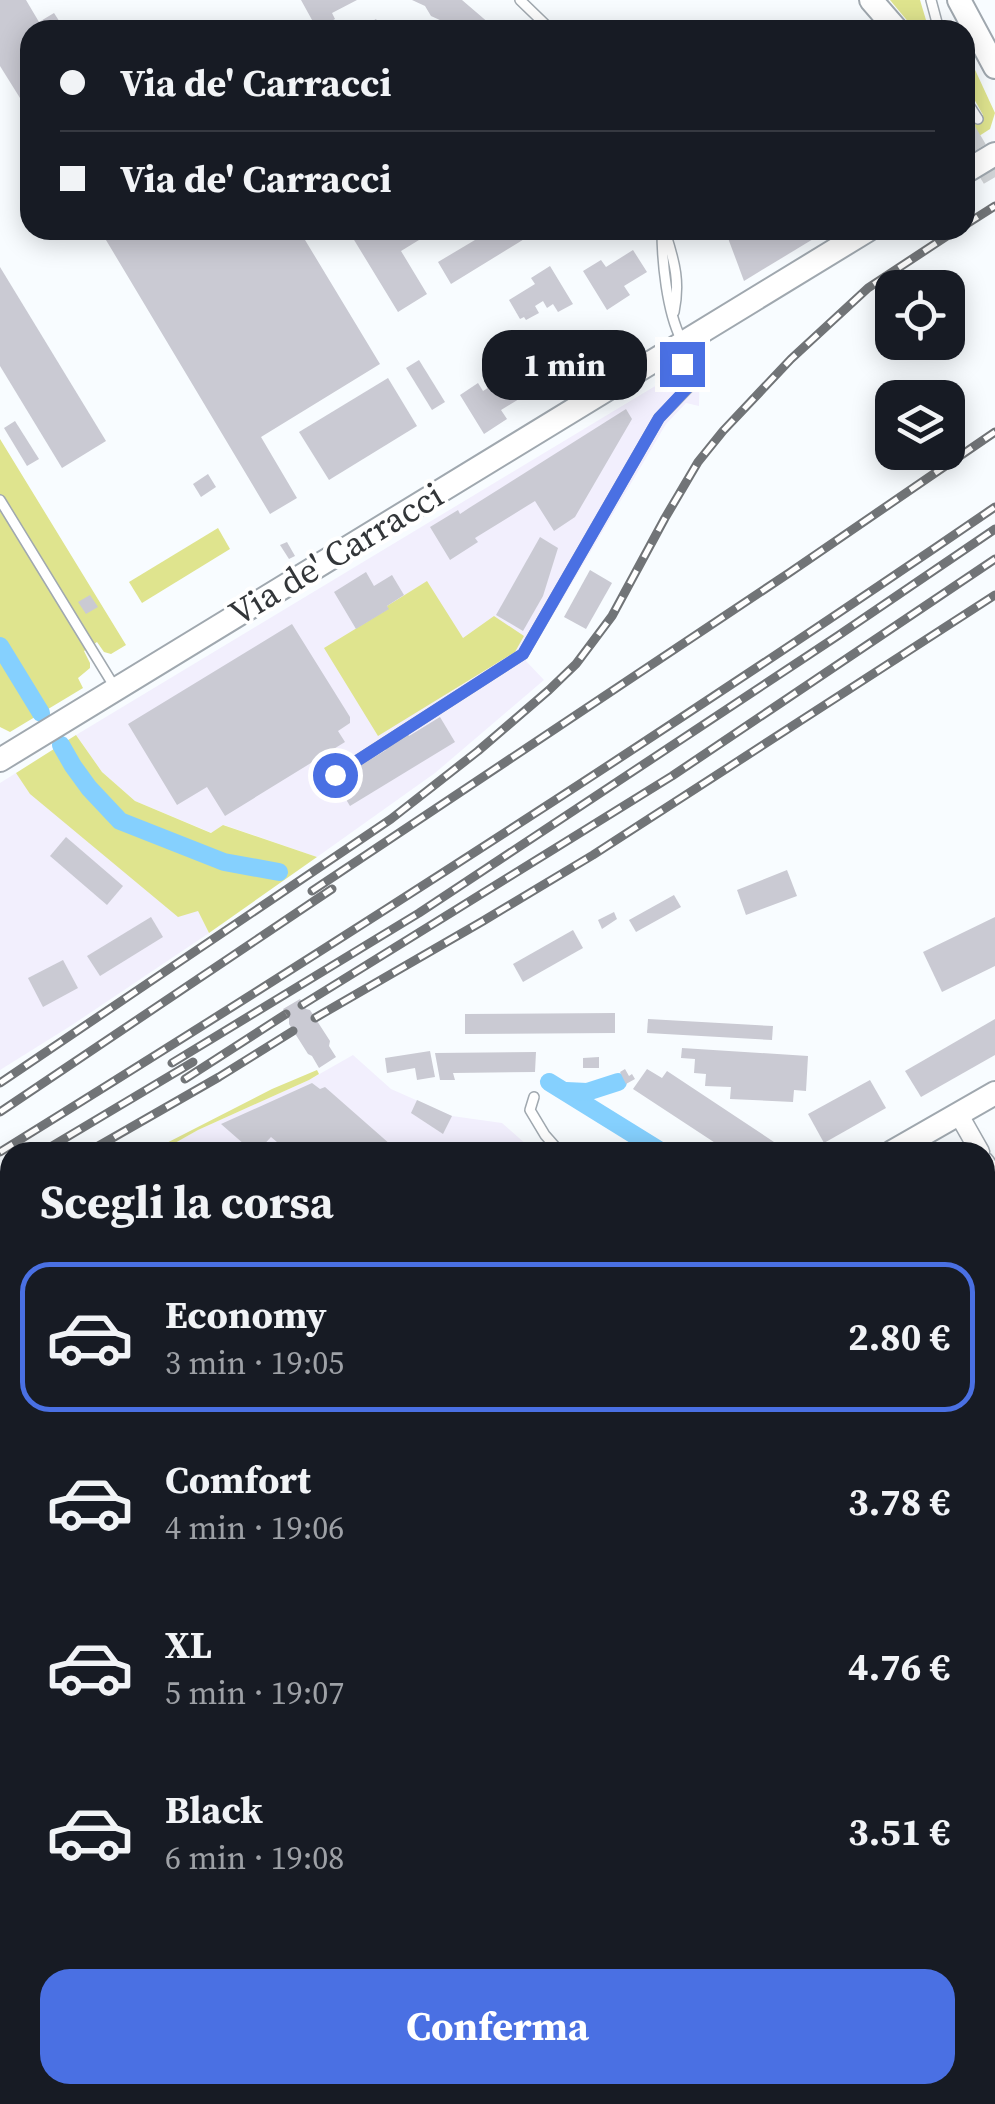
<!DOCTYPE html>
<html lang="it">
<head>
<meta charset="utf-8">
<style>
  body { margin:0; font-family:"Source Serif 4",serif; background:#242831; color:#f1f3f6; height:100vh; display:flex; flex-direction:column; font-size:38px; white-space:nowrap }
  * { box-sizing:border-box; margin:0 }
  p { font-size:32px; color:#9ea1a6 }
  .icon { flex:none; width:55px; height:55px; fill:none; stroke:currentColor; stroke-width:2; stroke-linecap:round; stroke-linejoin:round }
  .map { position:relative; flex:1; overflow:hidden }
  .sheet { position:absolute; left:0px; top:1142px; width:995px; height:962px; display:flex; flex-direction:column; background:#171b24; border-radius:30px 30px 0 0; box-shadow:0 5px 25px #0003 }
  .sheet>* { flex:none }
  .top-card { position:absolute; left:20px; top:20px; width:955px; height:220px; border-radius:30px; box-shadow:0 5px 25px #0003; display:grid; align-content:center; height:220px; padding:0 40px; background:#171b24 }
  .fabs { position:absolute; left:875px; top:270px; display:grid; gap:20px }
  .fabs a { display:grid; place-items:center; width:90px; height:90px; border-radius:20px; background:#171b24; box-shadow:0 5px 25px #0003; font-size:50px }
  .end { position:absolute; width:45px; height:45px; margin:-22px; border:12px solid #4a70e3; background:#fff; box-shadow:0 0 0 5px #fff }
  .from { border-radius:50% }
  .bubble { position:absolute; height:70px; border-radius:30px; background:#171b24; box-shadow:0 5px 25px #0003; font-size:32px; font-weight:700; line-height:70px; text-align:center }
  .top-card b { display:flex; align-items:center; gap:35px; height:95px; font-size:38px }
  .top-card b+b { border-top:2px solid #363941 }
  .top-card i { width:25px; height:25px; background:#f1f3f6 }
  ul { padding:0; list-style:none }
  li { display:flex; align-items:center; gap:30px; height:150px; margin:0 20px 15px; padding:0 20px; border:5px solid transparent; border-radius:30px }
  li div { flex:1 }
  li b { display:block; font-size:38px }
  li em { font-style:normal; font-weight:700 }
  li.on { border-color:#4a70e3 }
  li>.icon { width:90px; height:90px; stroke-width:1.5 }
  h2 { padding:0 40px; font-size:45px; line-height:120px }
  .cta { display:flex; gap:20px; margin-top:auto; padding:20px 40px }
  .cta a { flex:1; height:115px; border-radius:30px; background:#4a70e3; color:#fff; font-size:40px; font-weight:700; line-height:115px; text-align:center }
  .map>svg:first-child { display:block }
  .commercial { fill:#f2effd }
  .green { fill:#dfe48e }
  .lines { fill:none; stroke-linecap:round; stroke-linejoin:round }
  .canal { stroke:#85d0fe; stroke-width:18 }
  .building { fill:#cacad3 }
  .tertiary-tunnel { stroke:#d1d4d7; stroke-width:22; stroke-dasharray:22 11; stroke-linecap:butt }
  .service-casing { stroke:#a0a8af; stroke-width:12 }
  .minor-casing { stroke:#a0a8af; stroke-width:21 }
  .tertiary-casing { stroke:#a0a8af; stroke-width:26 }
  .primary-casing { stroke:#a0a8af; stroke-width:34 }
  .service { stroke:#fff; stroke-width:9 }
  .minor { stroke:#fff; stroke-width:18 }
  .tertiary { stroke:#fff; stroke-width:22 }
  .primary { stroke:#fff; stroke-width:30 }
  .rail-casing { stroke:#717477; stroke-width:9 }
  .rail { stroke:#fff; stroke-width:5; stroke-dasharray:15; stroke-linecap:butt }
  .route { stroke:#4a70e3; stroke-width:12 }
  .labels { text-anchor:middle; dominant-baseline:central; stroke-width:8; stroke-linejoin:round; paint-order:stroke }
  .street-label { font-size:35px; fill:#333639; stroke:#fff }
</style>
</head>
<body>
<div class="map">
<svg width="995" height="2104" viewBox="0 0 995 2104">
  <rect width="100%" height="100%" fill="#f8fcff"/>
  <g class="commercial">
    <path d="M700 359 699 406 686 403 666 424 526 661 544 680 435 773 317 857 224 825 212 833 135 801 102 772 76 735Z"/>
    <path d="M16 773 31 794 198 911 209 933 72 1025 0 1070V783Z"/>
    <path d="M353 1055 391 1089 452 1116 502 1123 535 1152H159L198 1130 309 1080Z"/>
  </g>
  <g class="green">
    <path d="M890 0H920L929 30H915Z"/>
    <path d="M965 48 995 113 990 129 965 145V126L983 115 965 83Z"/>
    <path d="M0 439 126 645 111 654 104 652 97 642 84 651 90 663V668L78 678 83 688 10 732 0 727Z"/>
    <path d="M218 528 230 549 142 603 129 582Z"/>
    <path d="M427 581 463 638 494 616 524 636 515 652 378 736 324 648 388 609 387 606Z"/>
    <path d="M76 735 102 772 135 801 211 833 223 825 317 857 209 933 198 911 178 917 30 794 16 773Z"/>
    <path d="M317 1070 319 1074 309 1080 198 1130 159 1152H149L272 1089Z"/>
    <path d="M0 1300 10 1304V1356L0 1341Z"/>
    <path d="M995 1854V1979L985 1961V1860Z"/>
    <path d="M46 2095H151L135 2104H51Z"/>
  </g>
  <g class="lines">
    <g class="canal">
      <path d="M0 646 41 713"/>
      <path d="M61 745 73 766 89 788 120 821 224 862 279 872"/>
      <path d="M549 1082 662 1152"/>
      <path d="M566 1091 587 1092 618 1082"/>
    </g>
  </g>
  <g class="building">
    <path d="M0 0H26L39 22 54 13 65 30H30V114L0 66Z"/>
    <path d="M301 0H357L332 13 335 19 317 29Z"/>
    <path d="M412 0H462L497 30H448L442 21 431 16 425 6Z"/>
    <path d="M376 19 383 30H358Z"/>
    <path d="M100 230H299L380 364 261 437 297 498 270 514Z"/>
    <path d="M348 230H413L419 240 401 251 427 294 398 312Z"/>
    <path d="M476 230H539L451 284 438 262 480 237Z"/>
    <path d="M725 230H828L744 281Z"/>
    <path d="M633 250 647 272 624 286 630 295 607 310 583 271 601 260 606 267Z"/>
    <path d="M550 266 573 304 558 312 553 304 547 308 543 301 535 306 539 313 526 320 524 317 520 319 509 300 535 284 531 278Z"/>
    <path d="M0 267 106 441 62 468 0 366Z"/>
    <path d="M577 332 591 354 568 368 574 378 551 392 527 353 545 342 550 349Z"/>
    <path d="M419 360 445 402 432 410 406 368Z"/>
    <path d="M510 374 524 396 501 410 507 419 484 434 460 395 478 383 483 391Z"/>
    <path d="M388 378 417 426 329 480 299 432Z"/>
    <path d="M626 409 632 419 575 517 554 531 535 501 475 538 478 542 450 560 430 527 458 510 460 514 469 508Z"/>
    <path d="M15 421 39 459 27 466 4 428Z"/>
    <path d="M208 474 216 487 201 497 193 484Z"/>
    <path d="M540 537 558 548 543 596 523 631 496 615Z"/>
    <path d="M287 542 295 556 289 559 280 545Z"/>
    <path d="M590 570 612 583 586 629 564 617Z"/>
    <path d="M366 572 374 586 392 575 404 595 387 606 389 609 356 629 334 592Z"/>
    <path d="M90 595 98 607 86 614 78 602Z"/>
    <path d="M292 624 350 717V723L338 731 345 742 225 816 207 787 177 805 128 724Z"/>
    <path d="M440 717 455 742 350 806 335 781 386 750 385 747 408 733 409 736Z"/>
    <path d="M66 837 123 886 107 905 50 856Z"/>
    <path d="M787 870 797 896 746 915 737 890Z"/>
    <path d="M674 895 681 907 636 932 629 920Z"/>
    <path d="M614 912 617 919 602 929 598 920Z"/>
    <path d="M151 917 163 937 100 976 87 956Z"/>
    <path d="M995 917V966L942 992 923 952Z"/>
    <path d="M573 930 583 948 523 982 513 964Z"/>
    <path d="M63 960 78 988 43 1007 28 978Z"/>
    <path d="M300 999 306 1009 310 1010 330 1041 329 1046 336 1057 319 1068 312 1056 308 1054 289 1024V1019L283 1009Z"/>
    <path d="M615 1013V1033L465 1034V1014Z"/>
    <path d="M648 1019 773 1026 772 1040 647 1033Z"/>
    <path d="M995 1019V1055L921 1097 905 1071Z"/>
    <path d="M682 1048 808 1056 806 1091 794 1090 793 1102 730 1099 731 1087 705 1086 706 1074 694 1073 695 1059 681 1058Z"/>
    <path d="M430 1051 435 1077 417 1080 415 1068 387 1073 385 1058Z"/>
    <path d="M536 1052 535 1072 453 1073 455 1080H440L435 1053Z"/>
    <path d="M599 1057V1068H583V1058Z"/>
    <path d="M625 1069 629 1076 632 1074 635 1079 626 1084 620 1072Z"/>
    <path d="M647 1069 662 1078 667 1071 777 1144 771 1152H729L633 1089Z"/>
    <path d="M870 1080 886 1108 824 1143 808 1114Z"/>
    <path d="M312 1083 320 1089 325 1087 399 1152H289L271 1137 257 1152H253L221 1124Z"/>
    <path d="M417 1100 452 1116 443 1134 411 1113Z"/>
    <path d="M591 1142 606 1152H584Z"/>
    <path d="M985 1213 995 1231V1255L986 1250 991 1242 985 1239Z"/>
    <path d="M995 1401V1418L985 1424V1407Z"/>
    <path d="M985 1526 995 1543V1573L985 1555Z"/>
    <path d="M985 1642 995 1646V1678L985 1673Z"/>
    <path d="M985 1735 995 1740 993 1753 985 1758Z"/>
    <path d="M995 1812V1839L985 1844V1817Z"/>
    <path d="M10 1855V1913L0 1919V1861Z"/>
    <path d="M15 2095H42L47 2104H0Z"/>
    <path d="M279 2095H283L300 2104H270Z"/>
    <path d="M334 2095H365L370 2104H319Z"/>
    <path d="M494 2095H542L526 2104H478Z"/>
    <path d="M602 2095H629L634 2104H608Z"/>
    <path d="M744 2095H861L866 2104H748Z"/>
    <path d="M932 2095H966L969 2104H937Z"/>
  </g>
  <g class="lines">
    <path class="tertiary-tunnel" d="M965 131 995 181"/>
    <defs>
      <g id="service">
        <path d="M520 0 551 30"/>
        <path d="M931 0 939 30"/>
        <path d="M965 99 978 119"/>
        <path d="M662 230C662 262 667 311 681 339"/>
        <path d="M666 235C675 263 680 283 674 312"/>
        <path d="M0 500 114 686"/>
        <path d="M335 775 523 654 659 418 689 387 688 376 672 349"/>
        <path d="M534 1097 530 1110 545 1135 560 1152"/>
        <path d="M0 1416 10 1422"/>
        <path d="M0 1658 10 1652"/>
        <path d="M0 1800 10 1794"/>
      </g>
      <g id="minor">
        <path d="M959 1115 980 1152"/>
        <path d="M985 1162 995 1179"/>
        <path d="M985 1448 995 1443"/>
        <path d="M644 2095 649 2104"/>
        <path d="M894 2095 899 2104"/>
      </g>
      <g id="tertiary">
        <path d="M871 0 897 30"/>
        <path d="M959 0 995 67"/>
        <path d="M965 172 995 154"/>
        <path d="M0 760 868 230"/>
        <path d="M892 1152 995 1093"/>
        <path d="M985 1788 995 1782"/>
        <path d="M387 2104 393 2095"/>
        <path d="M432 2104 442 2095"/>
      </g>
      <g id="primary">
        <path d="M0 1265 10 1270"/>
        <path d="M985 1708 995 1713"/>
      </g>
    </defs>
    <use href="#service" class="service-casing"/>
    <use href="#minor" class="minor-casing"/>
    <use href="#tertiary" class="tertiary-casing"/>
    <use href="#primary" class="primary-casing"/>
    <use href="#service" class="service"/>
    <use href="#minor" class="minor"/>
    <use href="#tertiary" class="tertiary"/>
    <use href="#primary" class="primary"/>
    <defs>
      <g id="rail">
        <path d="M965 225 995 206"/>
        <path d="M312 891 789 573 995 432"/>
        <path d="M302 1005 672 776 995 559"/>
        <path d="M315 1018 483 921 593 855 995 595"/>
        <path d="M172 1063 419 913 839 635 995 529"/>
        <path d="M185 1079 286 1014"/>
        <path d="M0 1083 391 819 478 751 549 690 576 664 612 616 665 518 698 462 723 431 791 359 868 288 956 230"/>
        <path d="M0 1112 332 889"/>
        <path d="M0 1152C336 944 669 730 995 507"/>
        <path d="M42 1152 193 1062"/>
        <path d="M88 1152 219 1077 293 1031"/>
        <path d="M0 1177 10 1171"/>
        <path d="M0 1206 10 1199"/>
      </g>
    </defs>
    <use href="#rail" class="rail-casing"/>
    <use href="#rail" class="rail"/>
  </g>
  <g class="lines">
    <path class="route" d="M335 775 523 654 659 418 689 386 688 376 682 364"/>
  </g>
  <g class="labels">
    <g class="street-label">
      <text transform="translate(336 554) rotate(-31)">Via de' Carracci</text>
    </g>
  </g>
</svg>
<div class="fabs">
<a><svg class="icon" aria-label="locate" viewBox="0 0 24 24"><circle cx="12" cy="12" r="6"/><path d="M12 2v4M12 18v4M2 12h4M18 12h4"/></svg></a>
<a><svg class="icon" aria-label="layers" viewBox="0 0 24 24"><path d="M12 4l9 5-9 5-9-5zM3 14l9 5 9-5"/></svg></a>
</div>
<i class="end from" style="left:335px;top:775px"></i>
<i class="end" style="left:682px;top:364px"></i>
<div class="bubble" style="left:482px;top:330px;width:165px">1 min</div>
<div class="top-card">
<b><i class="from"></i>Via de' Carracci</b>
<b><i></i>Via de' Carracci</b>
</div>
<section class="sheet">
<h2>Scegli la corsa</h2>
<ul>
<li class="on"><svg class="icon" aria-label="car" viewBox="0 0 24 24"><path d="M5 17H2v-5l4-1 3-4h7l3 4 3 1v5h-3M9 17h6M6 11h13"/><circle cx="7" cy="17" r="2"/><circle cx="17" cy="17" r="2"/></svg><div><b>Economy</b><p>3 min · 19:05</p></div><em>2.80 €</em></li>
<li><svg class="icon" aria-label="car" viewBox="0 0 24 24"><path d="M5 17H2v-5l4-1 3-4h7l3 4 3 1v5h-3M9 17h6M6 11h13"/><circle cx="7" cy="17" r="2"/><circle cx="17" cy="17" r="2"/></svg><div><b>Comfort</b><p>4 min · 19:06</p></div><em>3.78 €</em></li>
<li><svg class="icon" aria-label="car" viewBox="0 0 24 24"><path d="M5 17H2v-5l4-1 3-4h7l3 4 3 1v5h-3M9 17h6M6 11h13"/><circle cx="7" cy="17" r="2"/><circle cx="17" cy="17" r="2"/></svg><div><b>XL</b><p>5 min · 19:07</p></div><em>4.76 €</em></li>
<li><svg class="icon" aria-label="car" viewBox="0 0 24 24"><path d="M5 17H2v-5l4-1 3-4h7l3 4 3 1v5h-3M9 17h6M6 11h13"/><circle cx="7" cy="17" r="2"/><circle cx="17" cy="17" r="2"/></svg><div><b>Black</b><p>6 min · 19:08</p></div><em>3.51 €</em></li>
</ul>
<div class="cta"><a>Conferma</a></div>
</section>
</div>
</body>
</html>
